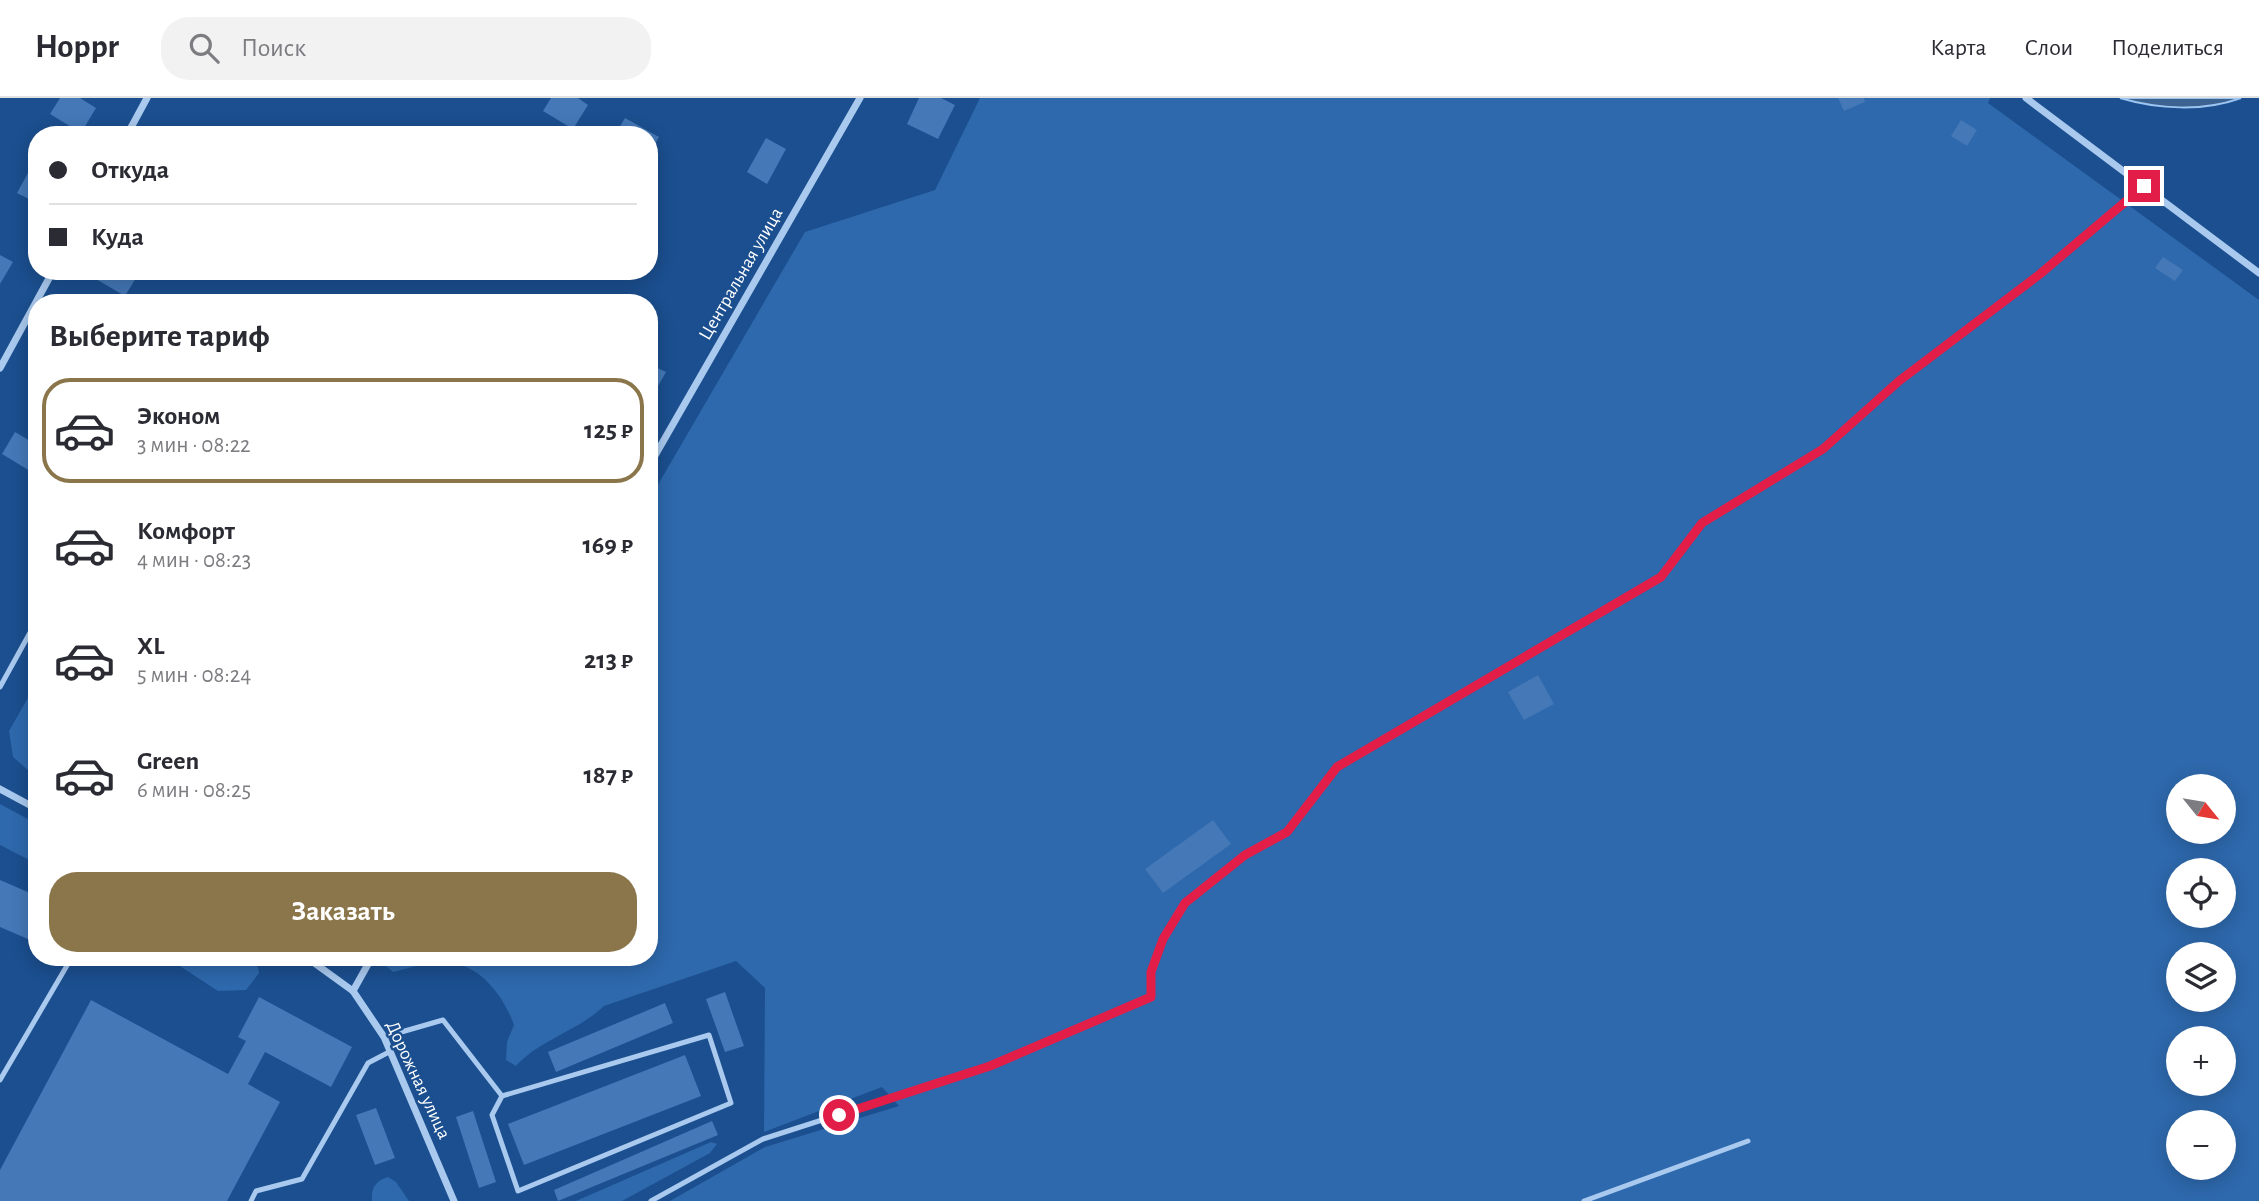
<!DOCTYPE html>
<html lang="ru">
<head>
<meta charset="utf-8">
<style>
  body { margin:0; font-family:"Alegreya Sans",sans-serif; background:#f2f2f3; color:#2b2b33; height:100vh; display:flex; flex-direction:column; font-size:26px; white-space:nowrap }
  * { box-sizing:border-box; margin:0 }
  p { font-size:23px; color:#7c7c81 }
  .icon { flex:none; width:38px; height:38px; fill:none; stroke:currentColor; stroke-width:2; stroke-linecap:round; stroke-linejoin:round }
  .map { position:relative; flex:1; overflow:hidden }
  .details { position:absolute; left:28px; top:196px; width:630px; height:672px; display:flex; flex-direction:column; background:#fff; border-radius:28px; box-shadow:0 4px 18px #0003 }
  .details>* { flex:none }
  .top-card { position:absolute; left:28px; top:28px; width:630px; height:154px; border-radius:28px; box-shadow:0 4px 18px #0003; display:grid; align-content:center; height:154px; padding:0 21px; background:#fff }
  .needle { width:46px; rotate:120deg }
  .controls { position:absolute; left:2166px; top:676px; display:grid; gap:14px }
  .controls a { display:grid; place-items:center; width:70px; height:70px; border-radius:50%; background:#fff; box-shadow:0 4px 18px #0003; font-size:35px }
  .end { position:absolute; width:32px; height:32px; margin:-16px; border:9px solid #e11d48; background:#fff; box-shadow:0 0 0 4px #fff }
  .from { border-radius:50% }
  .top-card b { display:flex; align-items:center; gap:24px; height:66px; font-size:26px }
  .top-card b+b { border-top:2px solid #e1e1e2 }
  .top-card i { width:18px; height:18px; background:#2b2b33 }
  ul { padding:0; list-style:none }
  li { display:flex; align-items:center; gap:21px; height:105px; margin:0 14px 10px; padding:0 7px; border:4px solid transparent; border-radius:28px }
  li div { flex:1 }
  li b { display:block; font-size:26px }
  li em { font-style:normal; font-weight:700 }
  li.current { border-color:#8a764a }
  li>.icon { width:63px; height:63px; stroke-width:1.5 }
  h2 { padding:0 21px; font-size:32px; line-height:84px }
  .primary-button { display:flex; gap:14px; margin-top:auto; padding:14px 21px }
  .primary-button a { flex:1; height:80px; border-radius:28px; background:#8a764a; color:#fff; font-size:28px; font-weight:700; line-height:80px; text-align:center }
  header { display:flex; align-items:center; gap:42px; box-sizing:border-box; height:98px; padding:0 35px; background:#fff; border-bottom:2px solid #e1e1e2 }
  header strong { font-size:33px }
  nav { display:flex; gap:38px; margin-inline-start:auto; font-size:24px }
  .search { width:490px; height:63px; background:#f2f2f3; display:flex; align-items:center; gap:18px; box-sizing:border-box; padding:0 24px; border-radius:28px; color:#7c7c81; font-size:26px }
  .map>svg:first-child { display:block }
  .green { fill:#2e69ad; fill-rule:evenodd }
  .water { fill:#3c6290; stroke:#9cc4f0; stroke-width:2 }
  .building { fill:#4478b7 }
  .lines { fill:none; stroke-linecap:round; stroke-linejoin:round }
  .service { stroke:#a9c9ee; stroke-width:5 }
  .minor { stroke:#a9c9ee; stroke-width:7 }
  .route { stroke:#e11d48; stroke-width:9 }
  .labels { text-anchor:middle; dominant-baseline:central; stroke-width:5; stroke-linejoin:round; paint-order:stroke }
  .street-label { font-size:19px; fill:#fff; stroke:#1b4f8f }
</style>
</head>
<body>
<header>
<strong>Hoppr</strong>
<div class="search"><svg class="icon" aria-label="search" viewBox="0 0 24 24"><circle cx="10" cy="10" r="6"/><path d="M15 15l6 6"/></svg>Поиск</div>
<nav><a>Карта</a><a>Слои</a><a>Поделиться</a></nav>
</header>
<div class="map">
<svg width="2259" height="1103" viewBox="0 0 2259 1103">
  <rect width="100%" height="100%" fill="#1b4f8f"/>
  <g class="green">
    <path d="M980 0H1990L1988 5 2259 202V1103H670L765 1049 899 1008 882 989 764 1034 765 890 736 863 604 908C578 933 539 942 516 968L506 962 507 944 514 927C504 899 481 867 448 864 431 862 410 870 393 874L379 862 381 859H649V402L805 134 935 92ZM2179 688H2224V733H2179ZM2179 772H2224V817H2179ZM2179 856H2224V901H2179ZM2179 940H2224V985H2179ZM2179 1024H2224V1069H2179Z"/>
    <path d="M37 584V680L13 659 9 633Z"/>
    <path d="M0 706 37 726V766L0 747Z"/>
    <path d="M166 859H256L259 875 246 892 218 893Z"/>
    <path d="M711 1044 717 1046 710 1055 622 1103H576Z"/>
    <path d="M388 1079 396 1084 409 1103H372C371 1090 375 1083 388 1079Z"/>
  </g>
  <path class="water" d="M2120 0H2241C2203 14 2157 11 2120 0Z"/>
  <g class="building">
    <path d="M60 0H80L96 10 81 35 50 16Z"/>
    <path d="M551 0H578L588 7 573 31 543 13Z"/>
    <path d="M919 0H941L955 7 938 41 907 26Z"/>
    <path d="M1838 0H1864L1865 4 1844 13Z"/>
    <path d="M625 20 659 39 649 57V37H615Z"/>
    <path d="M1961 22 1977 32 1967 48 1951 38Z"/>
    <path d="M766 40 786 51 767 86 747 74Z"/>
    <path d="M34 64 37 66V105L17 95Z"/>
    <path d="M0 157 13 164 0 186Z"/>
    <path d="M2163 159 2183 172 2175 183 2155 170Z"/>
    <path d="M91 173H136L139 175 125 198 89 177Z"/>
    <path d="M649 266 666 274 649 304Z"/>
    <path d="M15 334 37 347V361L30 373 2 356Z"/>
    <path d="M1538 577 1554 606 1524 622 1508 594Z"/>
    <path d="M1213 722 1231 746 1163 795 1145 771Z"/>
    <path d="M0 782 37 798V845L0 829Z"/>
    <path d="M725 894 744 948 725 954 706 901Z"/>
    <path d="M259 899 352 949 331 989 265 954 248 986 280 1004 227 1103H0V1072L91 902 228 976 246 943 238 939Z"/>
    <path d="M665 905 673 925 556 974 548 954Z"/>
    <path d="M685 957 701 998 524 1067 508 1026Z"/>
    <path d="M376 1010 395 1060 375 1067 356 1017Z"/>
    <path d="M473 1013 496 1084 479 1090 456 1019Z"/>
    <path d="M712 1023 718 1037 558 1103 554 1092Z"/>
  </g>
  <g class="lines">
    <g class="service">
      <path d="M0 589 32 531"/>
      <path d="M384 939 443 922 502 998 709 937 731 1005 518 1093 492 1017 502 998"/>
      <path d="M0 982 72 859"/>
      <path d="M251 1103 256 1093 302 1081 368 965 391 953"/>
      <path d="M651 1103 763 1041 990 968 1151 899V874L1163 841 1185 805 1245 757 1287 735 1337 669 1661 479 1702 425 1823 351 1899 283 2041 176 2144 88"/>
      <path d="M1584 1103 1748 1043"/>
    </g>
    <g class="minor">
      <path d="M2026 0 2259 175"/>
      <path d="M127 37 147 0"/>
      <path d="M0 270 53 173"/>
      <path d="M649 368 860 0"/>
      <path d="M0 691 37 711"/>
      <path d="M306 859 353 893 384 939 454 1103"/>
      <path d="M353 893 372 859"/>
    </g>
  </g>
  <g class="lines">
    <path class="route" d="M839 1017 990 968 1151 899V874L1163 841 1185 805 1245 757 1287 734 1337 669 1661 479 1702 425 1823 351 1899 283 2040 176 2144 88"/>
  </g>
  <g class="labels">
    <g class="street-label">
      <text transform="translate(741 176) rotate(-60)">Центральная улица</text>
      <text transform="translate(418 982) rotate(65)">Дорожная улица</text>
    </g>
  </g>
</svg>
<div class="controls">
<a><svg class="needle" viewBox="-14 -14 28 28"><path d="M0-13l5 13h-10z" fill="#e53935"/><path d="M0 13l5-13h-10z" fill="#7c7c81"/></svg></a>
<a><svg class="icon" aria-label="locate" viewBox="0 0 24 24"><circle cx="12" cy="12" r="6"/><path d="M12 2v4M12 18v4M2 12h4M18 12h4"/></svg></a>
<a><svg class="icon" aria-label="layers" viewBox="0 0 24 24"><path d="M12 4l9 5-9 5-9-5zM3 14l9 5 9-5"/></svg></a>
<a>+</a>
<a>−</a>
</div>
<i class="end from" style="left:839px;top:1017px"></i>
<i class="end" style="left:2144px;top:88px"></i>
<div class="top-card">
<b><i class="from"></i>Откуда</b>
<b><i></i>Куда</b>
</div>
<section class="details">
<h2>Выберите тариф</h2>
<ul>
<li class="current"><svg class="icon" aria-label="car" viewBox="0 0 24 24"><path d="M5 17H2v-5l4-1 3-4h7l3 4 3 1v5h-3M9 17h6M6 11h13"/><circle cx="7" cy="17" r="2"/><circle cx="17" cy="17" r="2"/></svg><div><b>Эконом</b><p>3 мин · 08:22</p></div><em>125 ₽</em></li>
<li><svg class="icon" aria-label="car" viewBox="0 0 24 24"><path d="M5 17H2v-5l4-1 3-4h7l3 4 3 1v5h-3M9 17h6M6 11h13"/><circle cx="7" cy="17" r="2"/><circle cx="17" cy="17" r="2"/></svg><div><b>Комфорт</b><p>4 мин · 08:23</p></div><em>169 ₽</em></li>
<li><svg class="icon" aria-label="car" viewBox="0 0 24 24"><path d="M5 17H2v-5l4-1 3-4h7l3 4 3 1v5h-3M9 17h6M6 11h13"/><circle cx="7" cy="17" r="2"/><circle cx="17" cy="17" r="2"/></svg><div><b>XL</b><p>5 мин · 08:24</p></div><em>213 ₽</em></li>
<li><svg class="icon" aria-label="car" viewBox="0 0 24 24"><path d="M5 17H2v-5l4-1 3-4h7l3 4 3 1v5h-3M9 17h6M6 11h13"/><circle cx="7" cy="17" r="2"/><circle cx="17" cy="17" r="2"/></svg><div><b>Green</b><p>6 мин · 08:25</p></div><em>187 ₽</em></li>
</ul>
<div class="primary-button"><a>Заказать</a></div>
</section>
</div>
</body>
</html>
